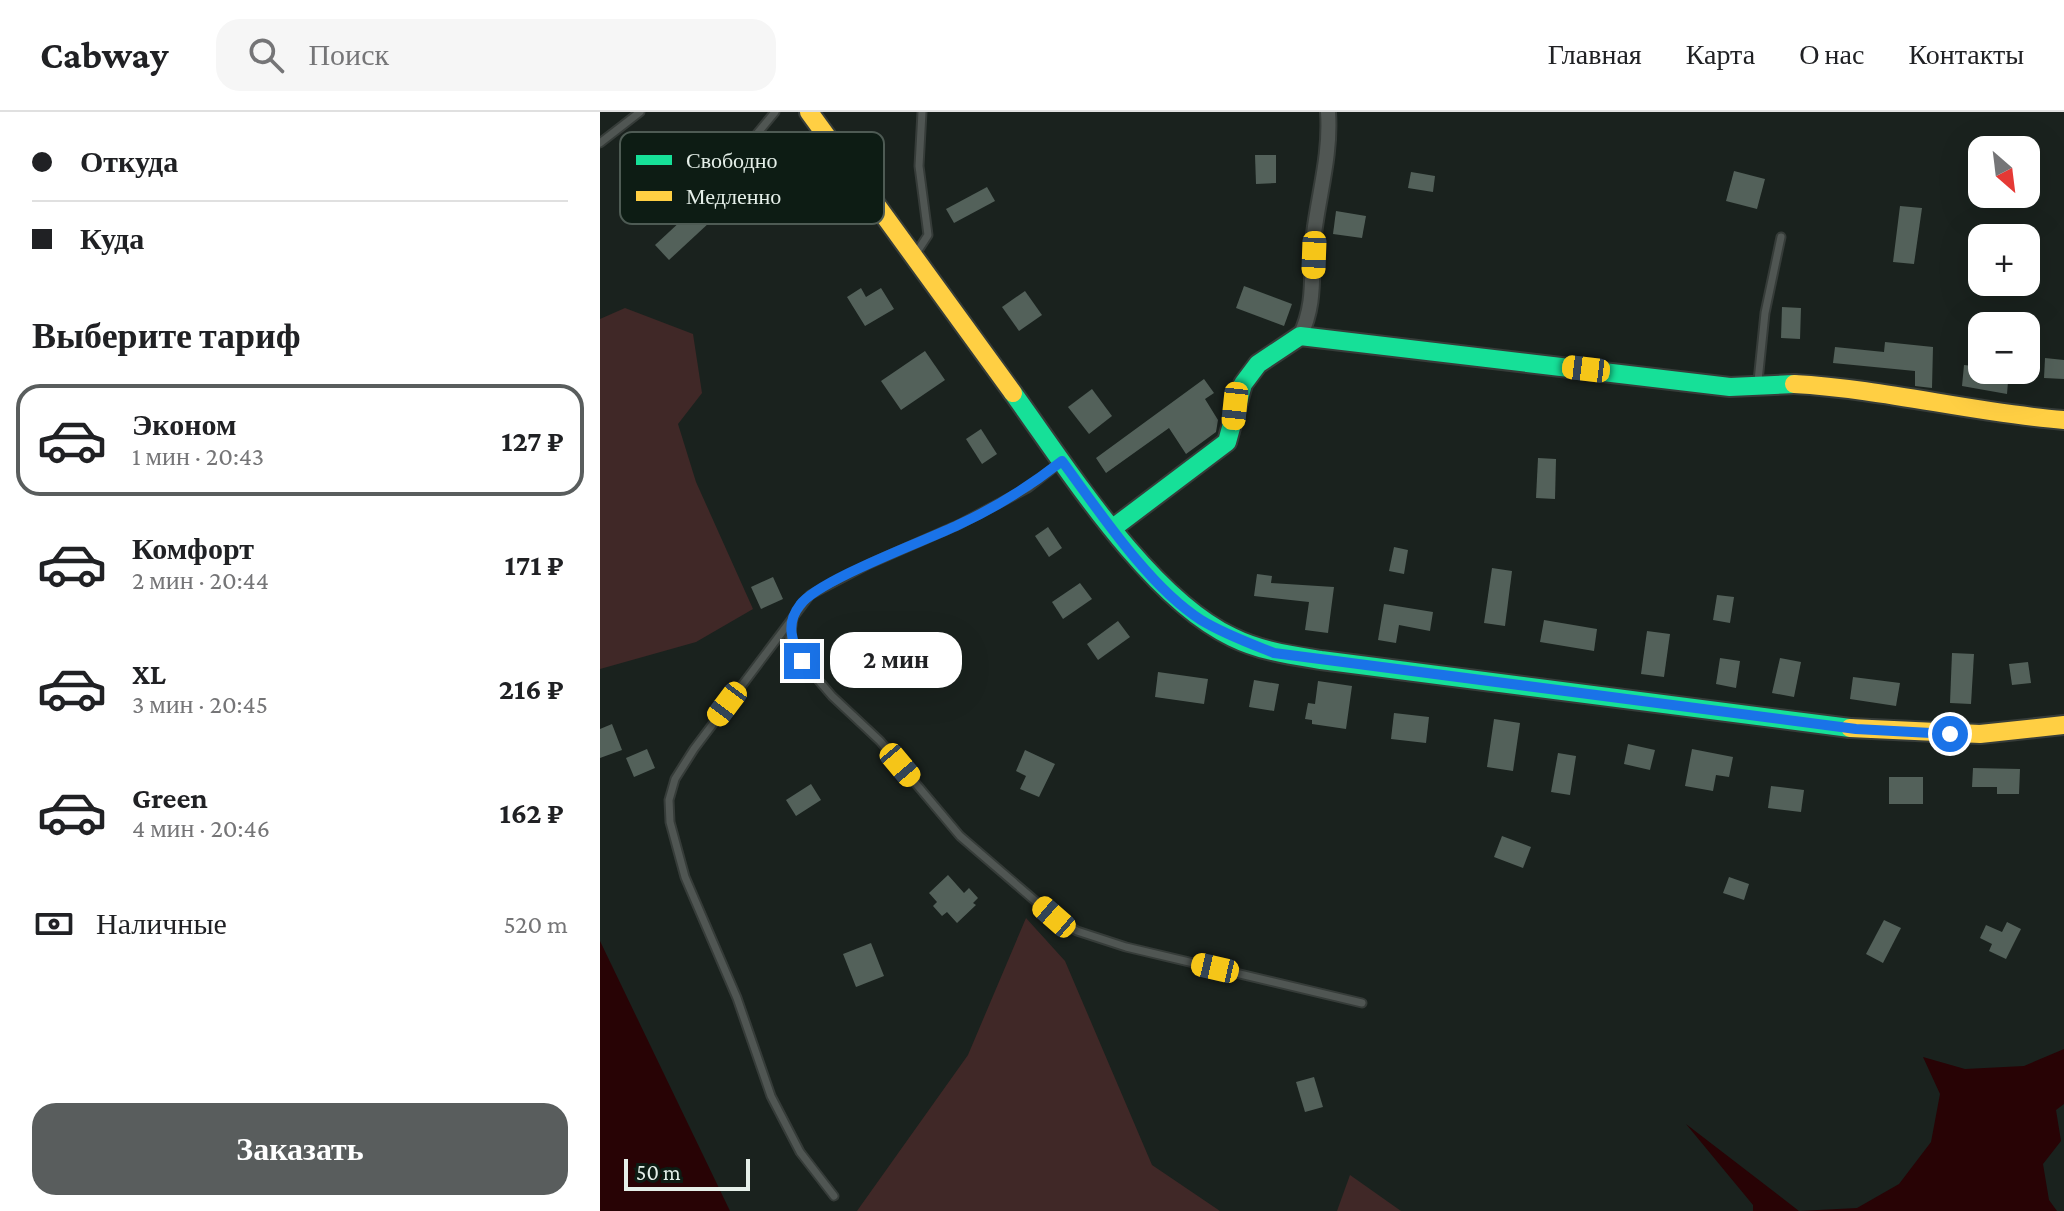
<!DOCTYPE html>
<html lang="ru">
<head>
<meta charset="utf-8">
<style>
  body { margin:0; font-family:"Crimson Pro",serif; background:#f6f6f6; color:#202124; height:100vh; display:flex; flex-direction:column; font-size:30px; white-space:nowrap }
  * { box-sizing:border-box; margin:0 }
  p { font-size:26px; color:#757577 }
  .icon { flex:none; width:44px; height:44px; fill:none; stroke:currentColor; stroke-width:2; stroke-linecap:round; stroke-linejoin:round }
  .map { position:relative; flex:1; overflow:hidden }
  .drawer { display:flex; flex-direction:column; background:#fff; width:600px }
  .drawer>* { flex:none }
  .guide { display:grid; align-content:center; height:176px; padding:0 32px; background:#fff }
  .needle { width:52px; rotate:152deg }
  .buttons { position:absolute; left:1368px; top:24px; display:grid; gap:16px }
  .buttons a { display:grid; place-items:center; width:72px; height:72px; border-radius:16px; background:#fff; box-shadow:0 8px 32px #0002; font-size:40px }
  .scale { position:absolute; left:24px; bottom:20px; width:126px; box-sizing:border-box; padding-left:8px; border:4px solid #e5efe9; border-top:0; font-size:22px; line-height:28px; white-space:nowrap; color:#e5efe9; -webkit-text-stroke:6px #0d1c14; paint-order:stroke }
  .end { position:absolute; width:36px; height:36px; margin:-18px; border:10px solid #1a73e8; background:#fff; box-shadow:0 0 0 4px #fff }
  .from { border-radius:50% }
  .bubble { position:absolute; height:56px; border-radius:24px; background:#fff; box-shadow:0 8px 32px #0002; font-size:26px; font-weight:700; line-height:56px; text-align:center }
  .car { position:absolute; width:24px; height:48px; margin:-24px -12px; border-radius:10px; box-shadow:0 0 6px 2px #0007; background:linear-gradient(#f5c518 24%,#345 0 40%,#f5c518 0 76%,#345 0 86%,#f5c518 0) }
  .guide b { display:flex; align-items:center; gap:28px; height:76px; font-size:30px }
  .guide b+b { border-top:2px solid #e0e0e0 }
  .guide i { width:20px; height:20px; background:#202124 }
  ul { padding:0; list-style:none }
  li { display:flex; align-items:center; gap:24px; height:112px; margin:0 16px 12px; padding:0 16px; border:4px solid transparent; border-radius:24px }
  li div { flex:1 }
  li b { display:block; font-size:30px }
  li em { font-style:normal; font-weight:700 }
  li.current { border-color:#595d5d }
  li>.icon { width:72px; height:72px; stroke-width:1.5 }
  h2 { padding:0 32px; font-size:36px; line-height:96px }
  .pay { display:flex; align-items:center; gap:20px; height:88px; padding:0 32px; font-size:30px }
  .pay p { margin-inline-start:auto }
  .action { display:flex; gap:16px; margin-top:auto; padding:16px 32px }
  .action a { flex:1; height:92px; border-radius:24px; background:#595d5d; color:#fff; font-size:32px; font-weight:700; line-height:92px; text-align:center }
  header { display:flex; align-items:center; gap:48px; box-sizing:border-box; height:112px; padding:0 40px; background:#fff; border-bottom:2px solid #e0e0e0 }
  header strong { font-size:38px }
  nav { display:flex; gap:44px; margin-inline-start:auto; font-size:28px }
  .search { width:560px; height:72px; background:#f6f6f6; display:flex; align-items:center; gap:20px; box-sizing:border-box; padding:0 28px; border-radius:24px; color:#757577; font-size:30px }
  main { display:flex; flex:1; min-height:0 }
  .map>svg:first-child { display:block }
  .green { fill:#402827 }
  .water { fill:#280305 }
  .building { fill:#53615a }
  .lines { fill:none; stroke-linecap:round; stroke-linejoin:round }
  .lane-casing { stroke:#363c39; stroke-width:11 }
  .street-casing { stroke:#363c39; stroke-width:18 }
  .fast-casing { stroke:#363c39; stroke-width:22 }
  .slow-casing { stroke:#363c39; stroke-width:22 }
  .lane { stroke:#505653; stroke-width:7 }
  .street { stroke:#505653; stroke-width:14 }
  .fast { stroke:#16e098; stroke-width:18 }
  .slow { stroke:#ffcf43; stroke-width:18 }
  .route { stroke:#1a73e8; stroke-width:10 }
  .key { fill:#0d1c14; stroke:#4e5b54; stroke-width:2 }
  .key-label { font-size:22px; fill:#e5efe9 }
</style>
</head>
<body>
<header>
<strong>Cabway</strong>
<div class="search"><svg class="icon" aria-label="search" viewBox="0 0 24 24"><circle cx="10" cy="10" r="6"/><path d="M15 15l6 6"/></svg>Поиск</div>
<nav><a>Главная</a><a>Карта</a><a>О нас</a><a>Контакты</a></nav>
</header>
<main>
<section class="drawer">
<div class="guide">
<b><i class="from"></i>Откуда</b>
<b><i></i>Куда</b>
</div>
<h2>Выберите тариф</h2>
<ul>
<li class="current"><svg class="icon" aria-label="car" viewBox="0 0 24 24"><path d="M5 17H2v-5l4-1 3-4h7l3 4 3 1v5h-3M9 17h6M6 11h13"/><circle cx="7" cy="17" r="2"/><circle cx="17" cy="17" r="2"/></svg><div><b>Эконом</b><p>1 мин · 20:43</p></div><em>127 ₽</em></li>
<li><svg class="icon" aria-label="car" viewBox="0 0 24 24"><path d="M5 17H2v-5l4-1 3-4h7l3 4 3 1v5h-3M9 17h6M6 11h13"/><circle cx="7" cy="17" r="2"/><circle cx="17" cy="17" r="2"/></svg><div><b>Комфорт</b><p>2 мин · 20:44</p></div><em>171 ₽</em></li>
<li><svg class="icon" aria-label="car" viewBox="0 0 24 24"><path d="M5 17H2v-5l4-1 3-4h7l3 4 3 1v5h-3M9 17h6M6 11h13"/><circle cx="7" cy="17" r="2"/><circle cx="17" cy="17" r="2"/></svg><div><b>XL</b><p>3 мин · 20:45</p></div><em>216 ₽</em></li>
<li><svg class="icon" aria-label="car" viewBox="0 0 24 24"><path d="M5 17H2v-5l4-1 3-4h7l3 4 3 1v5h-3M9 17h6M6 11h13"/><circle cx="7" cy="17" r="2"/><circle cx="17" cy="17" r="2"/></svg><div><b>Green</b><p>4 мин · 20:46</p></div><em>162 ₽</em></li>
</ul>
<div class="pay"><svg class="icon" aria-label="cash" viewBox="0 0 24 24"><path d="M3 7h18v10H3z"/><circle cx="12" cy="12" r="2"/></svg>Наличные<p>520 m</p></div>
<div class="action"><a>Заказать</a></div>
</section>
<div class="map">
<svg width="1464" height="1099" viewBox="0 0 1464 1099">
  <rect width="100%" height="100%" fill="#1a221e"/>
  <g class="green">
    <path d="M25 196 93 222 102 281 78 312 96 370 153 497 96 530 0 557V207Z"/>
    <path d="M426 806 465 849 552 1053 620 1099H257L368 943Z"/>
    <path d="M750 1063 801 1099H737Z"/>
  </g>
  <g class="water">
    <path d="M0 829 130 1099H0Z"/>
    <path d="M1464 937V992L1456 998 1461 1029 1443 1052 1449 1088 1457 1099H1153V1093L1086 1012 1199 1099 1257 1096 1299 1072 1331 1030 1340 982 1323 945 1365 957 1424 954Z"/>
  </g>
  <g class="building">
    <path d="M655 43H676V71L656 72Z"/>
    <path d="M1134 59 1165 67 1157 97 1126 89Z"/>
    <path d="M811 60 835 64 833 80 808 76Z"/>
    <path d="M387 75 395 89 354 111 346 97Z"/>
    <path d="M1300 94 1322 96 1314 152 1293 150Z"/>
    <path d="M96 95 110 110 69 148 55 133Z"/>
    <path d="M736 99 766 104 762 126 733 122Z"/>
    <path d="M644 174 692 192 684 214 636 196Z"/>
    <path d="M261 176 266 185 281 176 294 197 265 214 247 185Z"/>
    <path d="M425 179 442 203 419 219 402 195Z"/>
    <path d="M1182 195 1201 196 1200 227 1181 226Z"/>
    <path d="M1285 230 1333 235 1332 276 1315 274V259L1233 251 1235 235 1284 240Z"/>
    <path d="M325 239 345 268 301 298 281 269Z"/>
    <path d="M1445 246 1464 248V267L1444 266Z"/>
    <path d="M1364 253 1382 255V258H1409L1407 282 1362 274Z"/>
    <path d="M604 267 614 281 605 287 618 308 616 320 586 342 569 316 506 361 496 346Z"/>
    <path d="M492 277 512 304 489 322 468 295Z"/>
    <path d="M381 317 397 342 382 352 366 327Z"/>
    <path d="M938 346 956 347 955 387 936 386Z"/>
    <path d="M448 415 462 436 449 445 435 424Z"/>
    <path d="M794 435 808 438 804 462 789 459Z"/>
    <path d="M892 456 912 459 905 514 884 511Z"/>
    <path d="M657 462 672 464 671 471 734 475 728 521 705 518 709 490 654 484Z"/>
    <path d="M173 465 183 487 161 497 151 475Z"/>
    <path d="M480 471 492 487 463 507 452 490Z"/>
    <path d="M1117 483 1134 485 1130 511 1113 508Z"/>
    <path d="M784 492 833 500 830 519 799 513 796 531 778 528Z"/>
    <path d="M944 508 997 517 994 539 940 530Z"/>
    <path d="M518 509 530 525 498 548 487 532Z"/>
    <path d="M1047 519 1070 522 1064 565 1041 562Z"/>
    <path d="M1352 541 1374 542 1371 592 1350 591Z"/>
    <path d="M1120 546 1140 549 1136 576 1116 572Z"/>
    <path d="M1180 546 1201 550 1194 585 1172 581Z"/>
    <path d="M1428 550 1431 571 1412 573 1409 552Z"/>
    <path d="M558 560 608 567 604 592 555 585Z"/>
    <path d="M1253 565 1300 571 1296 594 1250 587Z"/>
    <path d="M654 568 679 572 674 599 649 595Z"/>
    <path d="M718 569 752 574 746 617 712 612V608L705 607 708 591 715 592Z"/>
    <path d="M794 601 829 605 826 631 791 627Z"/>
    <path d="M894 607 920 611 913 659 887 655Z"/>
    <path d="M12 612 22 638 0 646V617Z"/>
    <path d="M1028 632 1055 638 1050 658 1024 652Z"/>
    <path d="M47 637 55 656 34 665 26 646Z"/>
    <path d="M1092 637 1133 645 1129 665 1116 663 1113 679 1085 674Z"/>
    <path d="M425 638 455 652 439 685 420 677 426 664 416 659Z"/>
    <path d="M958 641 976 644 970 683 951 680Z"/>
    <path d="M1373 656 1420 657 1419 682H1397V675H1372Z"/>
    <rect x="1289" y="665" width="34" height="27"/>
    <path d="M211 672 221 688 196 704 186 688Z"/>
    <path d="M1171 674 1204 678 1201 700 1168 696Z"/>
    <path d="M902 724 931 735 923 756 894 745Z"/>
    <path d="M348 763 364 781 369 776 378 786 373 791 376 793 357 811 347 800 342 804 333 794 337 790 329 781Z"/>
    <path d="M1129 765 1149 772 1144 788 1123 781Z"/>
    <path d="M1284 808 1301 816 1283 851 1266 842Z"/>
    <path d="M1407 810 1421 817 1406 847 1389 839 1392 832 1380 826 1386 813 1402 820Z"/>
    <path d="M271 831 284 864 256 875 243 842Z"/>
    <path d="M714 965 723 995 705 1000 696 970Z"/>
  </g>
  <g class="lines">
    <defs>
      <g id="lane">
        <path d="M0 31 40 0"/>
        <path d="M125 97 137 46 175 0"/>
        <path d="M315 143 328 123 319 54 322 0"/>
        <path d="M1158 269 1165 201 1181 125"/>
        <path d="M193 507 190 526 202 549 232 584 280 629 360 724 454 805 477 819 526 835 762 891"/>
        <path d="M234 1084 200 1040 171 984 137 886 85 765 70 710 69 688 75 667 94 637 210 483 269 452 360 412 428 376 460 351"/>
      </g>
      <path id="street" d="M700 224C717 190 710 159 714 122 719 81 731 42 728 0"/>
      <g id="fast">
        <path d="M413 281C468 357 548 485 632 525 660 539 690 543 721 548L1250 616"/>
        <path d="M513 416 627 330 643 272 658 252 700 224 1130 275 1194 272"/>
      </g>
      <g id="slow">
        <path d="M209 0 413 281"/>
        <path d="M1194 272C1285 277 1373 301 1464 308"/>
        <path d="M1250 616 1380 622 1464 613"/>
      </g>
    </defs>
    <use href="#lane" class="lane-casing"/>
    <use href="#street" class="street-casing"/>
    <use href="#fast" class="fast-casing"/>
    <use href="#slow" class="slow-casing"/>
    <use href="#lane" class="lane"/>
    <use href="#street" class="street"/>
    <use href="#fast" class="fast"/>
    <use href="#slow" class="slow"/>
  </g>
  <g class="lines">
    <path class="route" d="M202 549C192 530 185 512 200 493 218 468 325 429 358 413 395 396 430 374 462 349 499 399 549 475 601 508 624 522 649 531 674 541L1256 617 1350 622"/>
  </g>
  <rect x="20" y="20" width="264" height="92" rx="12" class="key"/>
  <rect x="36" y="43" width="36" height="10" fill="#16e098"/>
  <rect x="36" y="79" width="36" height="10" fill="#ffcf43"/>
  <g class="key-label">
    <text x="86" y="56">Свободно</text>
    <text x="86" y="92">Медленно</text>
  </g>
</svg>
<div class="buttons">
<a><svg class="needle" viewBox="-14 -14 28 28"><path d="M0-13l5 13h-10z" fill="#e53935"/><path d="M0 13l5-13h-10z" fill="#757577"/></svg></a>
<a>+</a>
<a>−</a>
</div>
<div class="scale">50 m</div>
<i class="end from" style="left:1350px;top:622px"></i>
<i class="end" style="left:202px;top:549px"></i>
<div class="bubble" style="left:230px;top:520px;width:132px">2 мин</div>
<i class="car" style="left:714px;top:143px;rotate:182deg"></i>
<i class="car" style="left:986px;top:257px;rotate:277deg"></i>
<i class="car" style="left:635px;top:294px;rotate:186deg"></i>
<i class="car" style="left:127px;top:592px;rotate:217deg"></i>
<i class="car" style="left:300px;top:653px;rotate:140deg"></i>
<i class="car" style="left:454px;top:805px;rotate:311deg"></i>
<i class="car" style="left:615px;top:856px;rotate:283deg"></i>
</div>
</main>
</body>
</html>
